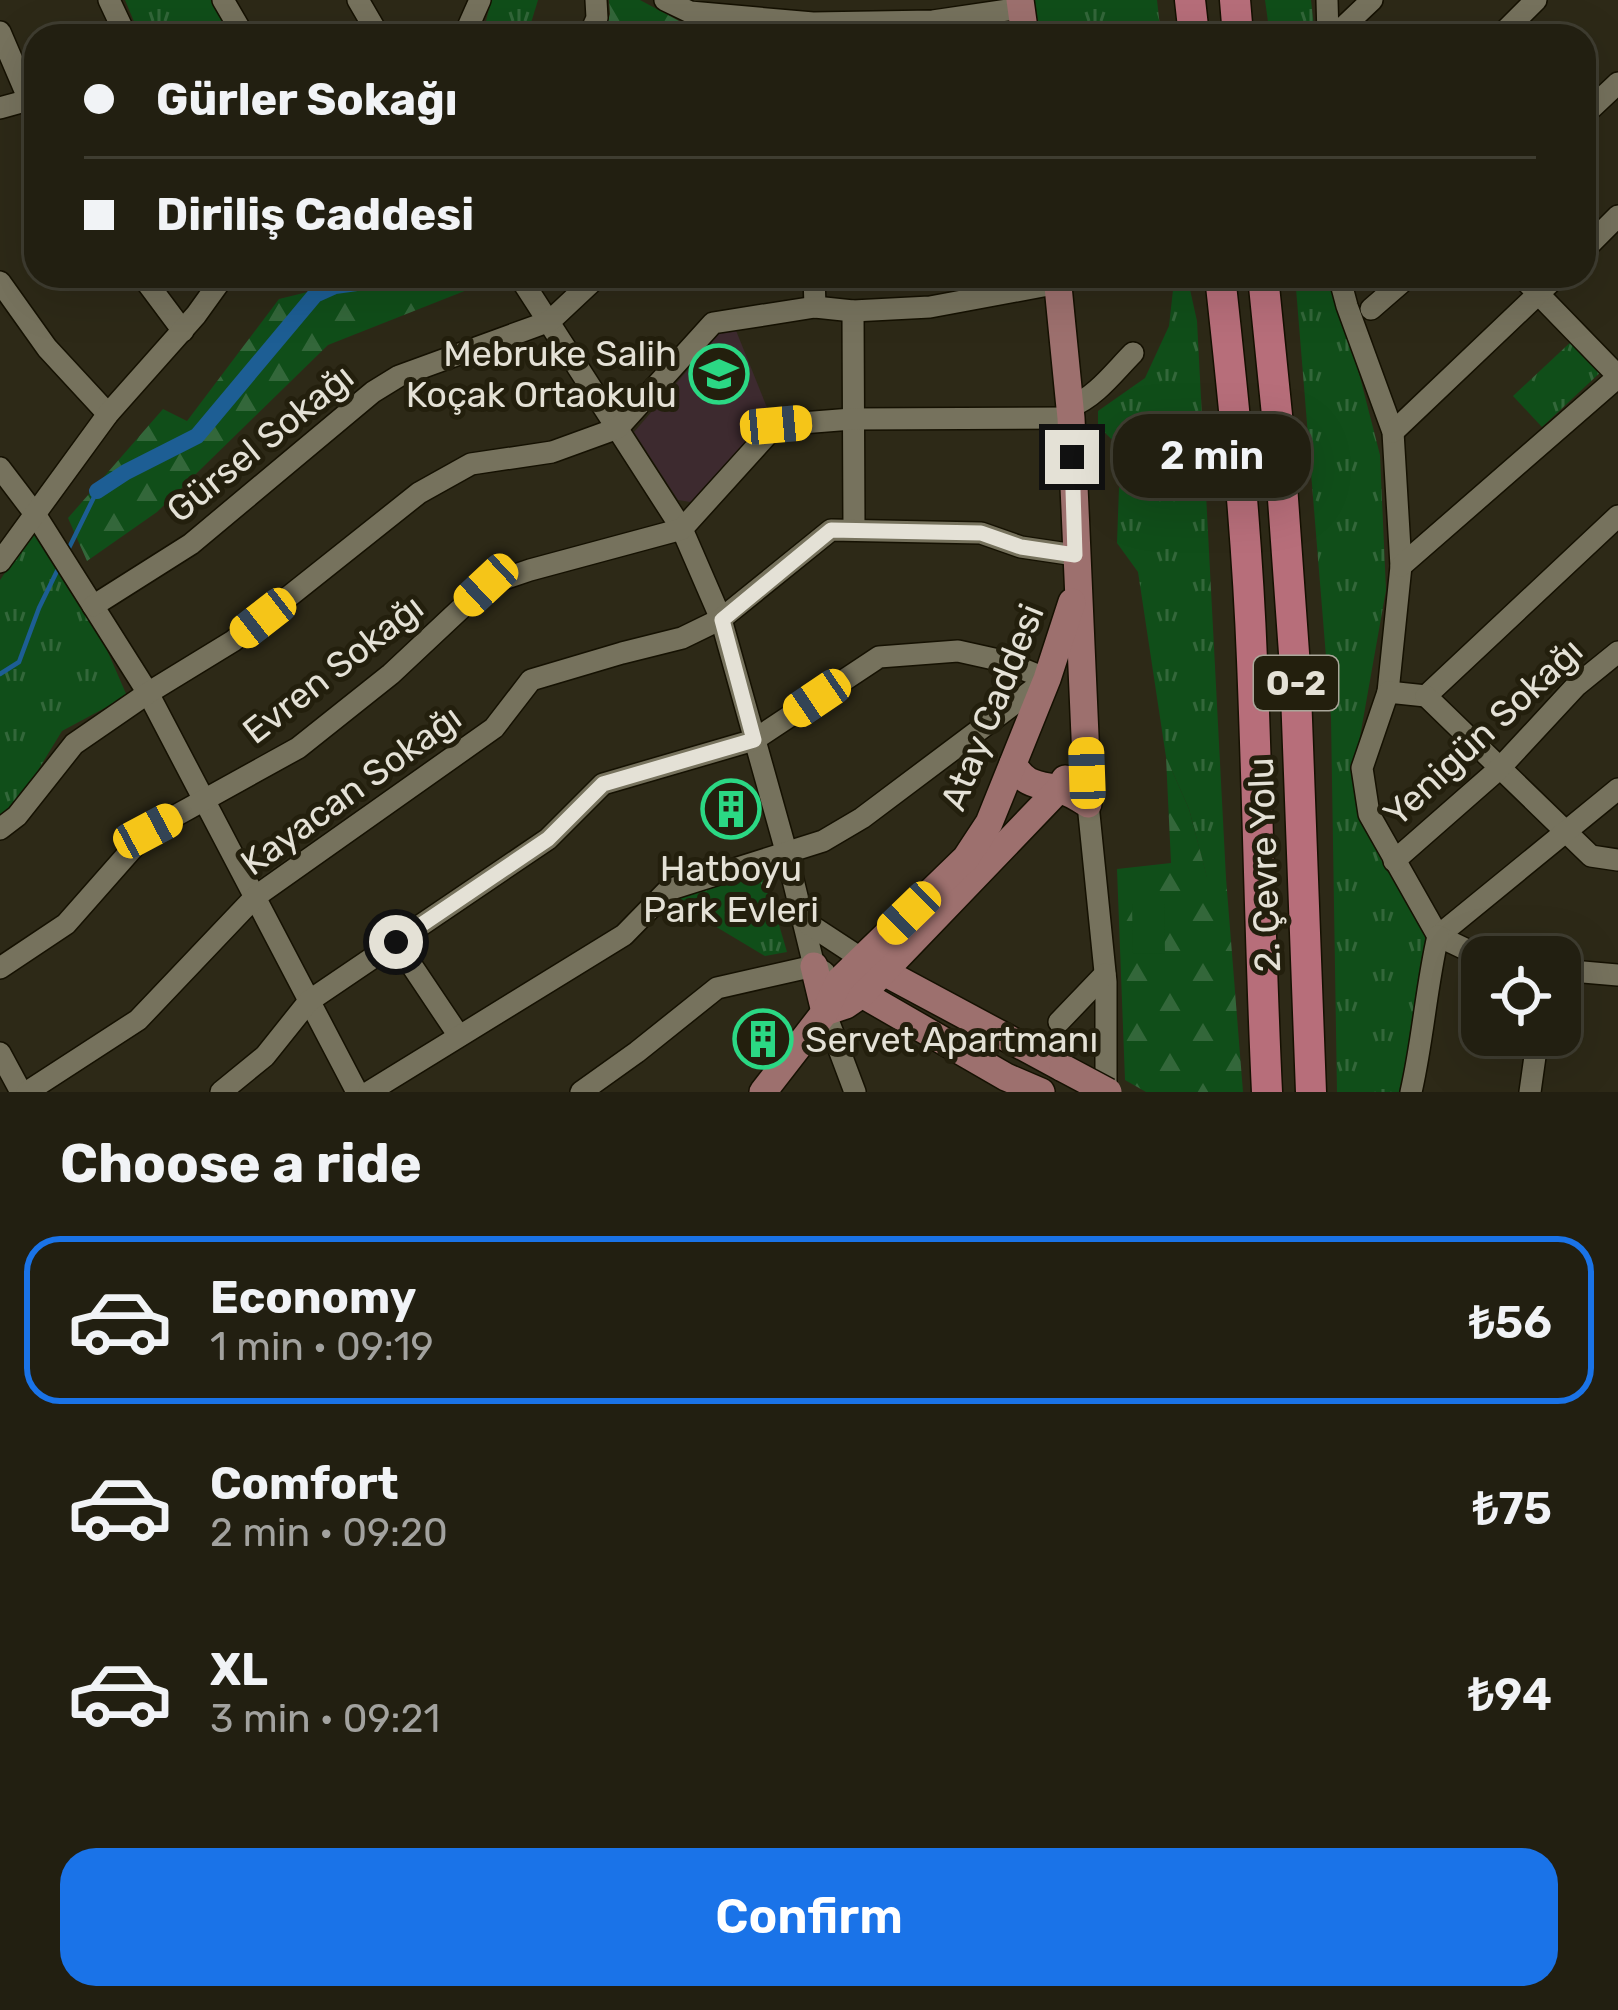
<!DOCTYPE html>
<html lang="en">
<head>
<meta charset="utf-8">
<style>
  body { margin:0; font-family:Rubik,sans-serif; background:#2a271a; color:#f1f3f6; height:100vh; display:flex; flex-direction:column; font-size:45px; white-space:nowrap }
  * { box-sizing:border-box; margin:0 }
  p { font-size:39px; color:#a2a29f }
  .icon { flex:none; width:66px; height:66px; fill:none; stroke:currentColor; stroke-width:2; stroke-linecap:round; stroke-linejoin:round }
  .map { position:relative; height:1092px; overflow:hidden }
  .sheet { display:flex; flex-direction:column; background:#221f11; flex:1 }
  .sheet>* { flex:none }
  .top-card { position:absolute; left:24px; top:24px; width:1572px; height:264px; border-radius:36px; box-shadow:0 12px 48px #0002,0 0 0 3px #3f3d31; display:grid; align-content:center; height:264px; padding:0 60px; background:#221f11 }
  .fabs { position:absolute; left:1461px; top:936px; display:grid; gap:24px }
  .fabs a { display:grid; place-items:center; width:120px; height:120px; border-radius:24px; background:#221f11; box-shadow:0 12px 48px #0002,0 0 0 3px #3f3d31; font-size:60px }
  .end { position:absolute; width:54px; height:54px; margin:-27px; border:15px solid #e4e1d6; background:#111; box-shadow:0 0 0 6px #111 }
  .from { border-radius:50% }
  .bubble { position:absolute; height:84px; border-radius:36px; background:#221f11; box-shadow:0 12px 48px #0002,0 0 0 3px #3f3d31; font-size:39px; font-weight:600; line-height:84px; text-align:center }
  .car { position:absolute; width:36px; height:72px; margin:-36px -18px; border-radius:15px; box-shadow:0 0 9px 3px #0007; background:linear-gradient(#f5c518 24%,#345 0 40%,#f5c518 0 76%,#345 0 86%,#f5c518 0) }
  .top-card b { display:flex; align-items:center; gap:42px; height:114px; font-size:45px }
  .top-card b+b { border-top:3px solid #3f3d31 }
  .top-card i { width:30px; height:30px; background:#f1f3f6 }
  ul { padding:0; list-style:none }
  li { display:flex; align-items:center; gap:36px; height:168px; margin:0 24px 18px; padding:0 36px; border:6px solid transparent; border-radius:36px }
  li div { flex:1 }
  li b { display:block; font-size:45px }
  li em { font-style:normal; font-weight:600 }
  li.current { border-color:#1a73e8 }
  li>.icon { width:108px; height:108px; stroke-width:1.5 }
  h2 { padding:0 60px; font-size:54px; line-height:144px }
  .button { display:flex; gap:24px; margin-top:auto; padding:24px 60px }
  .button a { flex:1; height:138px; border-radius:36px; background:#1a73e8; color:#fff; font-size:48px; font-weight:600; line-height:138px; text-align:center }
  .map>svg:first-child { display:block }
  .education { fill:#3d2a2f }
  .grass { fill:url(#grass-tufts) }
  .forest { fill:url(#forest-firs) }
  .garden { fill:#104e19 }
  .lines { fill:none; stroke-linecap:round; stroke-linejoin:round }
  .stream { stroke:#1d5e94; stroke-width:4.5 }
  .canal { stroke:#1d5e94; stroke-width:16 }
  .minor-casing { stroke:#151102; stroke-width:24 }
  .major-casing { stroke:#151102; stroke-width:30 }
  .highway-casing { stroke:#151102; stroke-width:33 }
  .minor { stroke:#76725d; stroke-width:21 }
  .major { stroke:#9d706e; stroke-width:27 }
  .highway { stroke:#b76e7a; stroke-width:30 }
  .major-bridge-casing { stroke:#151102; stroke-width:30; stroke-linecap:butt }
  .major-bridge { stroke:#9d706e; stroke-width:27 }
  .route { stroke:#e4e1d6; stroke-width:15 }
  .labels { text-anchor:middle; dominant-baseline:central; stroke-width:10; stroke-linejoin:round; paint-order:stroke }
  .shield { fill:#231f0d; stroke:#aaa79a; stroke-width:3 }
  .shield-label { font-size:33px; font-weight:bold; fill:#e4e1d6 }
  .poi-label { font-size:36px; fill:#e4e1d6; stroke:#231f0d; text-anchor:end }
  .street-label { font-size:36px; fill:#e4e1d6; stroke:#231f0d }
</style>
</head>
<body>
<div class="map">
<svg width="1618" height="1092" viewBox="0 0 1618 1092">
  <defs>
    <pattern id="grass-tufts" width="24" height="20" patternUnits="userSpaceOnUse" patternTransform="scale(3)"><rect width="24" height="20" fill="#104e19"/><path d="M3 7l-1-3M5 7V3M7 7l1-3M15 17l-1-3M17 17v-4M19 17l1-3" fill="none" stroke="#33673a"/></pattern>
    <pattern id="forest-firs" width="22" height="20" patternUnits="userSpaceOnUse" patternTransform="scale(3)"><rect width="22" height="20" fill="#104e19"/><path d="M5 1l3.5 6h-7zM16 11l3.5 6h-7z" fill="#33673a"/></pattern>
  </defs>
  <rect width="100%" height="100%" fill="#2d2917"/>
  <path class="education" d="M724 328H735L772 420 702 497 690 502 678 500 634 432Z"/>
  <g class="grass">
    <path d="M125 0H216L238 36H140Z"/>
    <path d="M491 0H538L527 36 483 34Z"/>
    <path d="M1031 0H1157L1161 36H1036Z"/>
    <path d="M1265 0H1311L1315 36H1270Z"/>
    <path d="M1162 276H1187L1197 321 1226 878H1207L1189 809 1166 757 1138 572 1117 543 1119 488 1138 465 1098 426V411L1145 378 1169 326 1173 290Z"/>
    <path d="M1295 276H1330L1360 377 1380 455 1386 590 1355 765 1435 931 1406 1092H1337L1331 718Z"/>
    <path d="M1575 338 1604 369 1542 427 1513 396Z"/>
    <path d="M35 529 90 611 127 696 62 731 10 816 0 822V580Z"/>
    <path d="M762 867 787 952 765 956 668 898Z"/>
  </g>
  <g class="forest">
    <path d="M609 0H640L707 36H603L610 14Z"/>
    <path d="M373 276 500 277 328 345 157 512 87 561 68 518 163 409 187 421 279 299Z"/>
    <path d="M1166 757 1189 809 1207 877 1226 878 1243 1092H1146L1125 1080 1117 869 1171 863Z"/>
  </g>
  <path class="garden" d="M1132 903H1164L1165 953 1133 954Z"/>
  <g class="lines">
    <g class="stream">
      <path d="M68 550 97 491"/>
      <path d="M0 674 19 662 39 608 59 567"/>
    </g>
    <path class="canal" d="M97 491 126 472 197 436 315 295 335 286 407 276"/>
    <defs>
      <g id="minor">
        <path d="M109 0 126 36"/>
        <path d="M223 0 244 36"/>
        <path d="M358 0 379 36"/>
        <path d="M665 0 690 12 813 23 933 21 1021 8"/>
        <path d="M1327 0 1328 36"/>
        <path d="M0 32 36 116"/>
        <path d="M464 36 480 0"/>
        <path d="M589 36 597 18 596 0"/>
        <path d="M1334 36 1372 0"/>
        <path d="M1500 36 1536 0"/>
        <path d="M0 108 36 98"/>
        <path d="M1584 115 1618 83"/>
        <path d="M1584 250 1618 216"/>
        <path d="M142 276 183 331"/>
        <path d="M519 276 682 529 721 619 786 851 814 966"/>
        <path d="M814 276 815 307"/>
        <path d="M1339 276 1347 306 1393 432 1401 566 1388 692"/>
        <path d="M1521 276 1618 376"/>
        <path d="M0 282 47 348 108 414"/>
        <path d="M1371 309 1409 276"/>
        <path d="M853 311 854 529"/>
        <path d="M1070 407C1096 397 1114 372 1133 353"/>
        <path d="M1393 432 1557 276"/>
        <path d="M0 468 35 514 148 693 357 1092"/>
        <path d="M0 562 108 414 196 315 224 276"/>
        <path d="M1401 566 1618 377"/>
        <path d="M93 606 191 544 373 392 399 376 550 321 598 276"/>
        <path d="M1426 696 1388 692 1362 768 1369 814 1438 936"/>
        <path d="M1426 696 1618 516"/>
        <path d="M1426 696 1591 856 1618 860"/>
        <path d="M1088 804 1106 982V1092"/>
        <path d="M0 829 17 816 74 744 148 693 233 641 419 493 471 464 552 452 618 428 713 323 815 307 853 311 930 307 1059 283 1071 276"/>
        <path d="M1394 861 1500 768 1576 686 1618 652"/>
        <path d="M804 921 862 959"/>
        <path d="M1438 936 1618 789"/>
        <path d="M1438 936 1482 957"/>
        <path d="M396 942 459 1036"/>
        <path d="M0 968 66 924 148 831 298 748 391 674 486 585 530 570 682 529 776 425 852 419 1071 418"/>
        <path d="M1560 970 1618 975"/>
        <path d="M825 1012 855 1092"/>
        <path d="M1059 1022 1105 974"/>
        <path d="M0 1053 21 1092"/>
        <path d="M27 1092 138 1020 255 897 494 728 531 680 622 653 682 638 721 619 831 530 981 533 1021 547 1075 555"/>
        <path d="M221 1092 265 1056 309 1001 548 839 603 784 754 740 879 657 958 651 1003 661 1047 679"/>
        <path d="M369 1092 624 935 668 890 823 841 862 818 1047 679"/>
        <path d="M581 1092 637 1052 717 988 814 966 824 972"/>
        <path d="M1411 1092C1423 1040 1426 988 1438 936"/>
        <path d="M1530 1092 1538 1035"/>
      </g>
      <g id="major">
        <path d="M1020 0 1025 36"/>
        <path d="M1013 764C1025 785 1036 784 1058 789 1070 792 1079 798 1088 804L1071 418 1057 276"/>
        <path d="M871 965 1063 1068"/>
        <path d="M814 966 825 1012"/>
        <path d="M850 987 1006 1077 1041 1092"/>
        <path d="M825 1012 846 1005 862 994 1059 789 1065 779"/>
        <path d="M763 1092 825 1012 839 981 966 858 989 823 1047 679 1072 602"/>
      </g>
      <g id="highway">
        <path d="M1190 0 1194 36"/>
        <path d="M1235 0 1238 36"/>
        <path d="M1220 276C1234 403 1247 532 1252 660 1258 804 1260 948 1267 1092"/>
        <path d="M1263 276 1277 415 1295 667 1311 1092"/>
      </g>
    </defs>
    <use href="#minor" class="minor-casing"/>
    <use href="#major" class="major-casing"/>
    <use href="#highway" class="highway-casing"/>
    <use href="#minor" class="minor"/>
    <use href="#major" class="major"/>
    <use href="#highway" class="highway"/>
    <defs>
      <path id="major-bridge" d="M1063 1068 1108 1092"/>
    </defs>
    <use href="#major-bridge" class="major-bridge-casing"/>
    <use href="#major-bridge" class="major-bridge"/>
  </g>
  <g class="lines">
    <path class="route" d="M396 942 548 839 603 784 754 740 722 620 831 530 981 533 1021 547 1075 555 1072 457"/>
  </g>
  <defs>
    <symbol id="school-ring" viewBox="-11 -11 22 22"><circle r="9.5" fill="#231f0d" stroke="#2bd884" stroke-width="1.5"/><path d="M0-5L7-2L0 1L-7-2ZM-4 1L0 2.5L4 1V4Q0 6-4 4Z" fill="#2bd884"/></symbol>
    <symbol id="building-ring" viewBox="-11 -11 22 22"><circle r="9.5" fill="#231f0d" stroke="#2bd884" stroke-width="1.5"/><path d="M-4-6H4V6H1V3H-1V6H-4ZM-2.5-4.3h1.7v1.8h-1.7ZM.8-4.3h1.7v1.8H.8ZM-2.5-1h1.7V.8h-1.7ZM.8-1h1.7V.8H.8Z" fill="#2bd884"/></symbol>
  </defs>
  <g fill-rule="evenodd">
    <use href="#school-ring" x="686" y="341" width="66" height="66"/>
    <use href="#building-ring" x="698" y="776" width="66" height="66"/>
    <use href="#building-ring" x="730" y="1006" width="66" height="66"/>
  </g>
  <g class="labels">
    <rect class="shield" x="1254" y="656" width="84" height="54" rx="9"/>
    <g class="shield-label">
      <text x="1296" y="683">O-2</text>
    </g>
    <g class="poi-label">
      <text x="677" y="353">Mebruke Salih<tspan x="677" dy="41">Koçak Ortaokulu</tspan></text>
      <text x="731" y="868" text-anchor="middle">Hatboyu<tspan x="731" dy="41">Park Evleri</tspan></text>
      <text x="805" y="1039" text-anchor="start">Servet Apartmanı</text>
    </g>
    <g class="street-label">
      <text transform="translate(260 443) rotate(-39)">Gürsel Sokağı</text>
      <text transform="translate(333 669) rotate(-38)">Evren Sokağı</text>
      <text transform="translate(992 707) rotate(-68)">Atay Caddesi</text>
      <text transform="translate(1483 732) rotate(-43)">Yenigün Sokağı</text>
      <text transform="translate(351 790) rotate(-36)">Kayacan Sokağı</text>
      <text transform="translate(1264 865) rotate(-92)">2. Çevre Yolu</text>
    </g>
  </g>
</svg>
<div class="fabs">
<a><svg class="icon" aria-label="locate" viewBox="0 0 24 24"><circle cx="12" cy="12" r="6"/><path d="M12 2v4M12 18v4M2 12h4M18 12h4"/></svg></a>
</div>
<i class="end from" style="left:396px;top:942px"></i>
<i class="end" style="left:1072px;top:457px"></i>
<div class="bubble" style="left:1113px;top:414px;width:198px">2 min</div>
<i class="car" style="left:776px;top:425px;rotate:85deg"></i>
<i class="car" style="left:486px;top:585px;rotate:227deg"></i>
<i class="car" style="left:263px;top:618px;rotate:232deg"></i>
<i class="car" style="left:817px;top:698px;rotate:236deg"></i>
<i class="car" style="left:1087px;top:773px;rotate:358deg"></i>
<i class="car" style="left:148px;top:831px;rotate:62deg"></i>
<i class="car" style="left:909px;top:913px;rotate:226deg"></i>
<div class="top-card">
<b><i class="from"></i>Gürler Sokağı</b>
<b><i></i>Diriliş Caddesi</b>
</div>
</div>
<section class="sheet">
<h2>Choose a ride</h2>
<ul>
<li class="current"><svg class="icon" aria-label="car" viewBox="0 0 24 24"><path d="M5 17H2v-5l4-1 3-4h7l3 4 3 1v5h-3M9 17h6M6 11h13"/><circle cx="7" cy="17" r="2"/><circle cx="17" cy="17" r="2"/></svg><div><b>Economy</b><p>1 min · 09:19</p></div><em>₺56</em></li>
<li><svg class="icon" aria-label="car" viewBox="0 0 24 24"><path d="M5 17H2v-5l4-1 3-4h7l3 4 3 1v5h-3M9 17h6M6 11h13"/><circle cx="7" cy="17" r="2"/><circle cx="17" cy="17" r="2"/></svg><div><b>Comfort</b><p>2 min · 09:20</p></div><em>₺75</em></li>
<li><svg class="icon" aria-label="car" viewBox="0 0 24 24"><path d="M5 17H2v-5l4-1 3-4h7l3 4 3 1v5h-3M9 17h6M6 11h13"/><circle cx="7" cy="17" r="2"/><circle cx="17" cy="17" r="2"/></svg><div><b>XL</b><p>3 min · 09:21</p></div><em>₺94</em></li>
</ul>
<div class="button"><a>Confirm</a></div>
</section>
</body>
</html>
